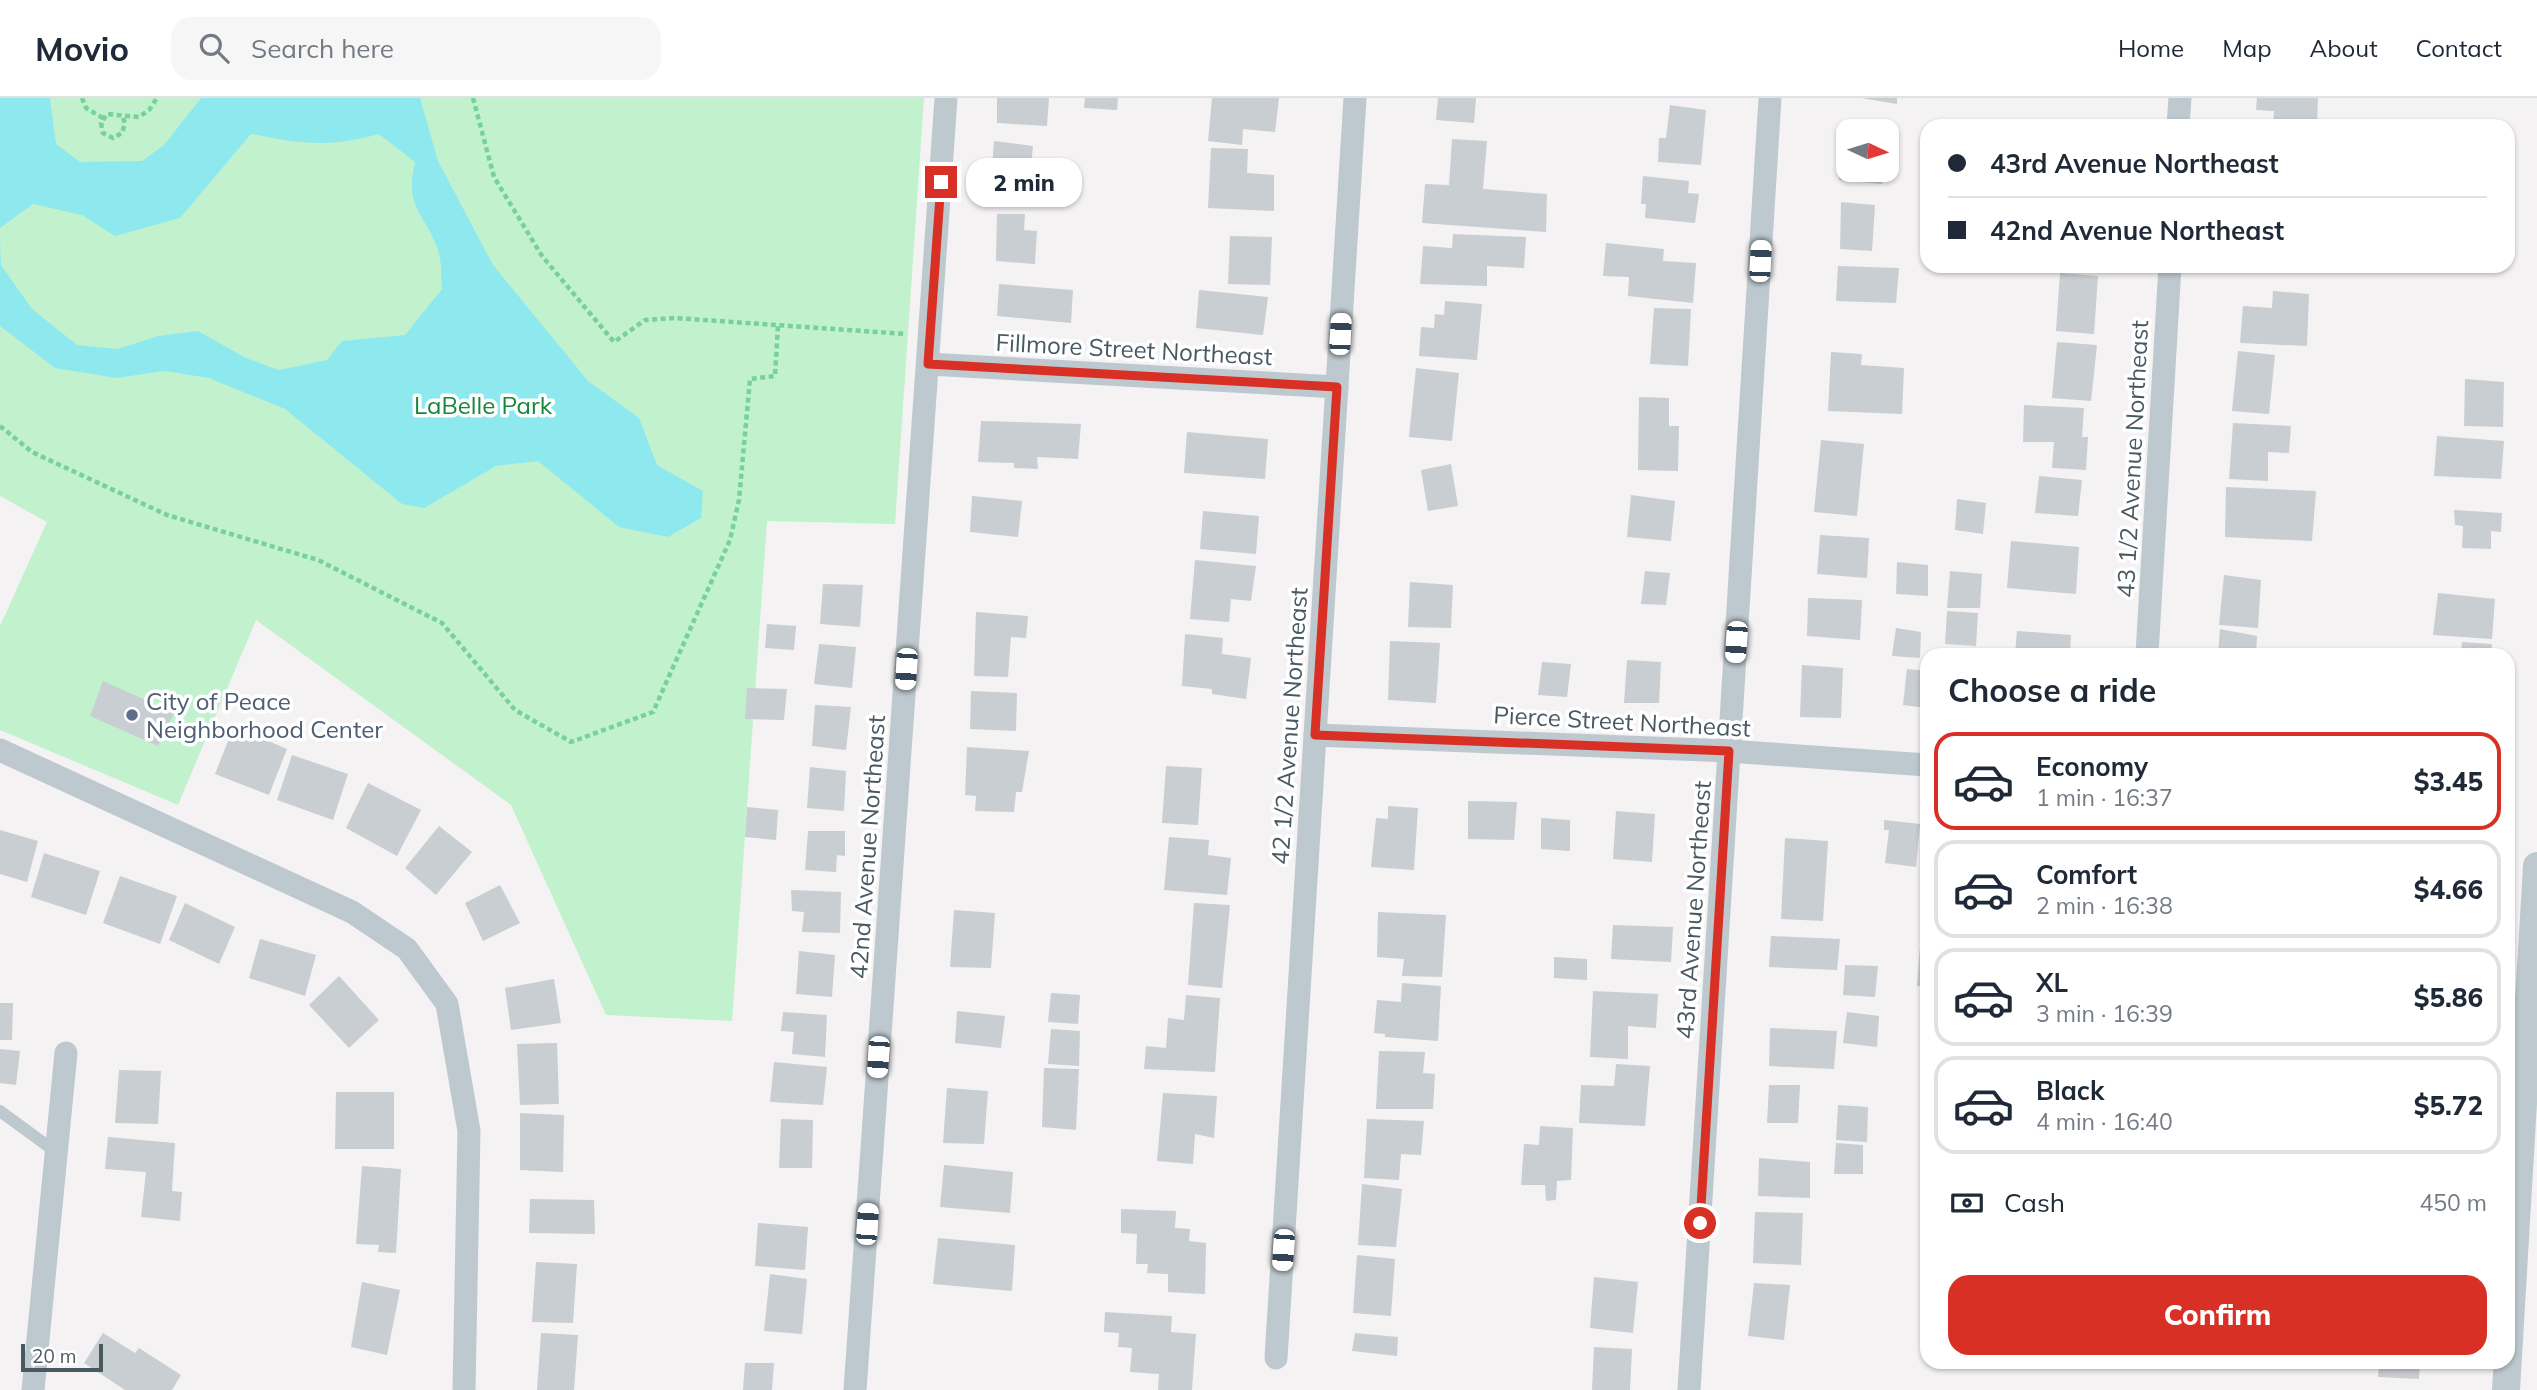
<!DOCTYPE html>
<html lang="en">
<head>
<meta charset="utf-8">
<style>
  body { margin:0; font-family:Mulish,sans-serif; background:#f6f6f7; color:#1f2937; height:100vh; display:flex; flex-direction:column; font-size:26px; white-space:nowrap }
  * { box-sizing:border-box; margin:0 }
  p { font-size:23px; color:#747a83 }
  .icon { flex:none; width:38px; height:38px; fill:none; stroke:currentColor; stroke-width:2; stroke-linecap:round; stroke-linejoin:round }
  .map { position:relative; flex:1; overflow:hidden }
  .panel { position:absolute; left:1920px; top:550px; width:595px; height:721px; display:flex; flex-direction:column; background:#fff; border-radius:21px; box-shadow:0 2px 5px #0004 }
  .panel>* { flex:none }
  .hud { position:absolute; left:1920px; top:21px; width:595px; height:154px; border-radius:21px; box-shadow:0 2px 5px #0004; display:grid; align-content:center; height:154px; padding:0 28px; background:#fff }
  .needle { width:46px; rotate:94deg }
  .buttons { position:absolute; left:1836px; top:21px; display:grid; gap:14px }
  .buttons a { display:grid; place-items:center; width:63px; height:63px; border-radius:14px; background:#fff; box-shadow:0 2px 5px #0004; font-size:35px }
  .scale { position:absolute; left:21px; bottom:18px; width:82px; box-sizing:border-box; padding-left:7px; border:4px solid #495961; border-top:0; font-size:19px; line-height:24px; white-space:nowrap; color:#495961; -webkit-text-stroke:5px #fff; paint-order:stroke }
  .end { position:absolute; width:32px; height:32px; margin:-16px; border:9px solid #d93025; background:#fff; box-shadow:0 0 0 4px #fff }
  .from { border-radius:50% }
  .bubble { position:absolute; height:49px; border-radius:21px; background:#fff; box-shadow:0 2px 5px #0004; font-size:23px; font-weight:800; line-height:49px; text-align:center }
  .car { position:absolute; width:21px; height:42px; margin:-21px -10px; border-radius:9px; box-shadow:0 0 5px 2px #0007; background:linear-gradient(#fff 24%,#345 0 40%,#fff 0 76%,#345 0 86%,#fff 0) }
  .hud b { display:flex; align-items:center; gap:24px; height:66px; font-size:26px }
  .hud b+b { border-top:2px solid #e0e1e3 }
  .hud i { width:18px; height:18px; background:#1f2937 }
  ul { padding:0; list-style:none }
  li { display:flex; align-items:center; gap:21px; height:98px; margin:0 14px 10px; padding:0 14px; border:4px solid #e0e1e3; border-radius:21px }
  li div { flex:1 }
  li b { display:block; font-size:26px }
  li em { font-style:normal; font-weight:800 }
  li.current { border-color:#d93025 }
  li>.icon { width:63px; height:63px; stroke-width:1.5 }
  h2 { padding:0 28px; font-size:32px; line-height:84px }
  .pay { display:flex; align-items:center; gap:18px; height:77px; padding:0 28px; font-size:26px }
  .pay p { margin-inline-start:auto }
  .button { display:flex; gap:14px; margin-top:auto; padding:14px 28px }
  .button a { flex:1; height:80px; border-radius:21px; background:#d93025; color:#fff; font-size:28px; font-weight:800; line-height:80px; text-align:center }
  header { display:flex; align-items:center; gap:42px; box-sizing:border-box; height:98px; padding:0 35px; background:#fff; border-bottom:2px solid #e0e1e3 }
  header strong { font-size:33px }
  nav { display:flex; gap:38px; margin-inline-start:auto; font-size:24px }
  .search { width:490px; height:63px; background:#f6f6f7; display:flex; align-items:center; gap:18px; box-sizing:border-box; padding:0 24px; border-radius:21px; color:#747a83; font-size:26px }
  .map>svg:first-child { display:block }
  .green { fill:#c2f1cd }
  .water { fill:#8ee9ef }
  .building { fill:#c9ced2 }
  .lines { fill:none; stroke-linecap:round; stroke-linejoin:round }
  .path { stroke:#78d198; stroke-width:4.5; stroke-dasharray:5 3.5; stroke-linecap:butt }
  .service { stroke:#bdc9cf; stroke-width:12 }
  .minor { stroke:#bdc9cf; stroke-width:23 }
  .tertiary { stroke:#bdc9cf; stroke-width:28 }
  .route { stroke:#d93025; stroke-width:9 }
  .service-dot { fill:#5c6f8a; stroke:#fff; stroke-width:2.5 }
  .labels { text-anchor:middle; dominant-baseline:central; stroke-width:7; stroke-linejoin:round; paint-order:stroke }
  .street-label { font-size:24px; fill:#495961; stroke:#fff }
  .park-label { font-size:24px; fill:#16863d; stroke:#fff }
  .service-label { font-size:24px; fill:#4e5e75; stroke:#fff; text-anchor:start }
</style>
</head>
<body>
<header>
<strong>Movio</strong>
<div class="search"><svg class="icon" aria-label="search" viewBox="0 0 24 24"><circle cx="10" cy="10" r="6"/><path d="M15 15l6 6"/></svg>Search here</div>
<nav><a>Home</a><a>Map</a><a>About</a><a>Contact</a></nav>
</header>
<div class="map">
<svg width="2537" height="1292" viewBox="0 0 2537 1292">
  <rect width="100%" height="100%" fill="#f5f2f3"/>
  <path class="green" d="M0 0H924L895 426 767 423 732 923 606 917 511 707 256 522 178 707 0 632V528L47 424 0 398Z"/>
  <path class="water" d="M0 0H50L56 46 80 64 142 63 164 47 201 0H420L438 63 493 167 588 283 639 320 657 367 703 393 701 420 668 439 619 429 538 363 496 368 424 410 402 406 285 311 209 280 164 273 116 280 55 270 0 228V142L1 167 32 211 77 247 118 251 158 238 198 233 246 260 279 272 327 262 342 243 405 237 442 191C441 179 442 163 438 152 425 114 404 112 415 64L379 36C326 50 303 46 251 36L180 120 115 138 82 117 33 106 0 130Z"/>
  <g class="building">
    <path d="M997 0H1049L1047 28 997 25Z"/>
    <path d="M1085 0H1118L1117 12 1084 10Z"/>
    <path d="M1212 0H1279L1275 34 1243 31 1242 47 1208 43Z"/>
    <path d="M1438 0H1476L1474 25 1436 22Z"/>
    <path d="M1861 0H1897V6Z"/>
    <path d="M2257 0H2318L2317 28H2273L2274 13 2256 12Z"/>
    <path d="M1670 7 1706 12 1701 67 1658 64 1659 40H1666Z"/>
    <path d="M1845 22 1887 24 1886 33H1848V72H1883L1882 86 1839 82Z"/>
    <path d="M2040 23 2083 26V28H2039Z"/>
    <path d="M1452 41 1487 43 1483 91 1547 96 1546 134 1422 125 1425 86 1449 87Z"/>
    <path d="M994 43 1033 48 1029 87 991 83Z"/>
    <path d="M1211 50 1248 51 1247 75 1274 77V113L1208 110Z"/>
    <path d="M1643 78 1689 83 1688 95 1699 96 1695 125 1645 120 1646 106H1641Z"/>
    <path d="M1841 104 1875 107 1872 153 1840 151Z"/>
    <path d="M997 116H1025L1024 132 1037 133 1035 166 996 163Z"/>
    <path d="M1453 136 1526 139 1524 170 1487 168V188L1420 186 1423 148 1452 150Z"/>
    <path d="M1230 138 1272 139 1270 187 1228 186Z"/>
    <path d="M1606 145 1664 151 1663 163 1696 165 1693 205 1628 198 1629 179 1603 178Z"/>
    <path d="M1838 168 1899 170 1896 205 1836 203Z"/>
    <path d="M2060 175 2098 178 2094 236 2056 233Z"/>
    <path d="M999 186 1073 192 1071 225 997 218Z"/>
    <path d="M1199 192 1268 199 1263 237 1196 230Z"/>
    <path d="M2273 193 2309 196 2307 248 2240 245 2243 208 2272 210Z"/>
    <path d="M1445 203 1482 206 1477 262 1419 258 1421 229 1434 230 1435 216 1444 217Z"/>
    <path d="M1654 210 1691 211 1688 268 1650 266Z"/>
    <path d="M2057 244 2097 247 2091 303 2052 300Z"/>
    <path d="M2238 253 2275 257 2269 316 2232 313Z"/>
    <path d="M1831 254 1862 256 1861 267 1904 270 1902 316 1828 313Z"/>
    <path d="M1416 270 1459 275 1452 343 1409 339Z"/>
    <path d="M2465 281 2504 284 2503 329 2464 328Z"/>
    <path d="M1639 299 1669 300V328H1679L1678 373 1638 372Z"/>
    <path d="M2024 307 2084 310 2082 339H2088L2086 372 2052 370 2054 344H2023Z"/>
    <path d="M981 323 1081 326 1078 361 1037 359 1038 371 1014 370V365L978 364Z"/>
    <path d="M2233 325 2291 328 2289 355 2268 354V383L2229 381Z"/>
    <path d="M1187 334 1268 341 1265 381 1184 375Z"/>
    <path d="M2437 338 2504 343 2501 381 2434 378Z"/>
    <path d="M1821 342 1864 346 1857 418 1814 414Z"/>
    <path d="M1451 366 1458 408 1428 413 1421 372Z"/>
    <path d="M2039 378 2082 382 2078 418 2035 415Z"/>
    <path d="M2226 389 2316 393 2312 443 2225 439Z"/>
    <path d="M1631 397 1675 403 1671 443 1627 439Z"/>
    <path d="M972 398 1022 403 1018 439 970 434Z"/>
    <path d="M1957 401 1986 405 1983 436 1955 432Z"/>
    <path d="M2454 412 2502 415 2501 434 2491 433V451L2462 450 2463 428 2455 427Z"/>
    <path d="M1203 413 1259 418 1256 456 1200 451Z"/>
    <path d="M1820 437 1869 440 1867 480 1817 476Z"/>
    <path d="M2011 443 2079 449 2076 496 2007 490Z"/>
    <path d="M1195 462 1256 468 1251 503 1231 501 1229 524 1190 521Z"/>
    <path d="M1897 464 1928 467V498L1896 496Z"/>
    <path d="M1645 473 1670 475 1666 507 1641 506Z"/>
    <path d="M1950 473 1982 476 1980 510H1947Z"/>
    <path d="M2224 477 2261 482 2258 530 2219 527Z"/>
    <path d="M1410 484 1453 487 1451 530 1408 529Z"/>
    <path d="M823 486 863 487 860 529 820 526Z"/>
    <path d="M2438 495 2495 501 2492 541 2433 537Z"/>
    <path d="M1808 500 1862 502 1860 542 1807 538Z"/>
    <path d="M1947 513 1978 515 1976 548 1945 546Z"/>
    <path d="M976 514 1028 518 1026 540 1011 539 1008 579 974 578Z"/>
    <path d="M767 526 796 528 794 552 765 550Z"/>
    <path d="M1896 530 1921 534 1920 560 1892 558Z"/>
    <path d="M2220 531 2257 538 2256 556H2218Z"/>
    <path d="M2017 533 2071 537 2070 556H2015Z"/>
    <path d="M1185 536 1223 540 1222 556 1251 560 1246 601 1212 596V591L1182 588Z"/>
    <path d="M1390 543 1440 545 1436 605 1388 602Z"/>
    <path d="M2462 544 2492 546 2491 556H2461Z"/>
    <path d="M819 546 856 549 852 590 814 586Z"/>
    <path d="M1627 562 1661 564 1659 605H1624Z"/>
    <path d="M1542 564 1571 566 1567 599 1538 597Z"/>
    <path d="M1802 567 1843 570 1841 620 1800 619Z"/>
    <path d="M1907 571 1927 573V610L1903 607Z"/>
    <path d="M103 583 174 615 158 648 90 618Z"/>
    <path d="M747 590 787 591 784 622 745 621Z"/>
    <path d="M971 593 1017 595 1016 633 970 631Z"/>
    <path d="M815 607 851 609 846 652 812 648Z"/>
    <path d="M234 628 287 651 269 697 215 676Z"/>
    <path d="M967 649 1029 653 1022 694H1016L1014 714 975 713 976 698 965 697Z"/>
    <path d="M292 657 348 676 333 722 277 702Z"/>
    <path d="M1166 668 1202 670 1198 727 1162 725Z"/>
    <path d="M810 669 846 673 844 713 807 710Z"/>
    <path d="M368 685 421 712 397 758 346 730Z"/>
    <path d="M1468 703 1517 704 1514 742 1468 741Z"/>
    <path d="M1388 708 1418 710 1414 772 1371 769 1376 720 1388 721Z"/>
    <path d="M747 709 778 712 776 742 745 739Z"/>
    <path d="M1616 713 1655 716 1652 764 1613 761Z"/>
    <path d="M1541 720 1570 722V753L1541 751Z"/>
    <path d="M1884 722 1920 726 1916 769 1885 765 1889 732H1884Z"/>
    <path d="M439 728 472 754 436 797 405 770Z"/>
    <path d="M0 732 38 743 27 784 0 776Z"/>
    <path d="M808 733H845V758L837 757 836 774 805 772Z"/>
    <path d="M1169 739 1209 742 1208 757 1231 760 1227 797 1164 792Z"/>
    <path d="M1785 740 1828 743 1823 823 1781 821Z"/>
    <path d="M44 755 100 773 86 817 31 799Z"/>
    <path d="M120 778 177 798 160 846 103 825Z"/>
    <path d="M500 787 520 825 483 843 465 805Z"/>
    <path d="M791 792 841 794 840 835 802 834 804 814 792 813Z"/>
    <path d="M185 805 235 829 219 866 169 842Z"/>
    <path d="M1194 805 1230 807 1222 890 1188 887Z"/>
    <path d="M954 812 995 815 991 870 950 869Z"/>
    <path d="M1378 814 1446 817 1442 879 1402 878 1404 861 1377 859Z"/>
    <path d="M1613 827 1673 829 1671 864 1611 861Z"/>
    <path d="M1771 838 1840 841 1837 872 1769 869Z"/>
    <path d="M260 841 316 857 305 898 249 880Z"/>
    <path d="M1920 849H1927V888H1917Z"/>
    <path d="M799 853 835 857 832 899 796 896Z"/>
    <path d="M1554 859 1587 861V882L1554 880Z"/>
    <path d="M1845 867 1878 868 1875 899 1843 897Z"/>
    <path d="M339 878 379 922 349 950 309 907Z"/>
    <path d="M554 881 561 925 511 932 505 890Z"/>
    <path d="M1402 885 1441 888 1438 943 1385 939V936L1374 935 1377 902 1401 904Z"/>
    <path d="M1593 893 1658 896 1656 930 1628 928V961L1590 959Z"/>
    <path d="M1051 895 1080 897 1078 926 1048 924Z"/>
    <path d="M1186 897 1220 900 1215 974 1144 971 1146 948 1166 950 1168 920 1184 922Z"/>
    <path d="M0 905H13L12 942H0Z"/>
    <path d="M957 913 1005 918 1001 950 955 945Z"/>
    <path d="M783 914 827 917 825 959 792 956 794 934 781 933Z"/>
    <path d="M1847 914 1879 918 1877 949 1843 945Z"/>
    <path d="M1770 930 1837 933 1834 971 1769 968Z"/>
    <path d="M1051 931 1080 933 1079 968 1048 966Z"/>
    <path d="M557 945 559 1006 520 1007 517 946Z"/>
    <path d="M0 951 20 953 16 987 0 985Z"/>
    <path d="M1379 953 1425 954 1423 975 1435 976 1433 1011H1376Z"/>
    <path d="M774 964 827 969 823 1007 770 1004Z"/>
    <path d="M1616 966 1650 968 1645 1028 1579 1025 1581 987 1614 988Z"/>
    <path d="M1044 970 1079 971 1076 1032 1042 1029Z"/>
    <path d="M119 972 161 973 158 1026 115 1025Z"/>
    <path d="M1769 987H1800L1798 1025H1767Z"/>
    <path d="M947 990 988 993 984 1046 943 1045Z"/>
    <path d="M336 994H394V1051H335Z"/>
    <path d="M1163 995 1217 998 1214 1040 1195 1036 1193 1066 1157 1063Z"/>
    <path d="M1838 1007 1868 1009 1867 1044 1836 1042Z"/>
    <path d="M520 1015 564 1017 563 1074 520 1072Z"/>
    <path d="M781 1021 813 1022 812 1070H779Z"/>
    <path d="M1367 1021 1424 1023 1421 1057 1401 1056 1399 1082 1364 1080Z"/>
    <path d="M1540 1028 1573 1030 1571 1082 1557 1083 1556 1102 1546 1103 1545 1087H1521L1524 1046 1539 1047Z"/>
    <path d="M108 1039 175 1045 172 1093 182 1094 180 1123 141 1119 146 1074 105 1071Z"/>
    <path d="M1836 1045 1863 1047V1076H1834Z"/>
    <path d="M1759 1060 1810 1064V1100L1758 1098Z"/>
    <path d="M944 1067 1013 1074 1010 1115 940 1109Z"/>
    <path d="M362 1068 401 1071 396 1155 378 1154 379 1147 356 1146Z"/>
    <path d="M1362 1086 1402 1091 1396 1149 1358 1147Z"/>
    <path d="M530 1101 594 1102 595 1136 529 1135Z"/>
    <path d="M1121 1111 1176 1113 1175 1130 1190 1131 1189 1143 1206 1145 1205 1196 1168 1194V1176L1147 1175 1148 1166H1136L1137 1136 1121 1135Z"/>
    <path d="M1755 1114 1803 1115 1801 1167 1753 1165Z"/>
    <path d="M758 1125 808 1129 805 1172 755 1168Z"/>
    <path d="M938 1140 1015 1147 1012 1193 933 1186Z"/>
    <path d="M1357 1157 1395 1161 1391 1218 1353 1215Z"/>
    <path d="M536 1164 577 1166 573 1225 532 1224Z"/>
    <path d="M770 1176 807 1181 802 1236 764 1233Z"/>
    <path d="M1594 1179 1638 1184 1633 1235 1590 1230Z"/>
    <path d="M362 1184 400 1192 387 1257 351 1249Z"/>
    <path d="M1754 1185 1790 1187 1784 1242 1748 1238Z"/>
    <path d="M1105 1214 1172 1218 1171 1234 1196 1236 1192 1292H1158L1159 1276 1130 1274 1132 1250 1118 1249 1119 1235 1104 1234Z"/>
    <path d="M103 1235 135 1255 139 1250 181 1277 172 1292H125L84 1265Z"/>
    <path d="M541 1235 578 1237 574 1292H537Z"/>
    <path d="M1355 1235 1398 1239 1397 1258 1352 1253Z"/>
    <path d="M1594 1249 1632 1251 1630 1292H1592Z"/>
    <path d="M2379 1264H2420L2419 1281 2378 1279Z"/>
    <path d="M745 1265H774L772 1292H743Z"/>
  </g>
  <g class="lines">
    <g class="path">
      <path d="M82 0 86 10 103 20"/>
      <path d="M473 0 494 79 542 158 614 244 645 222 675 220 906 236"/>
      <path d="M123 20 125 25 122 35 113 40 103 35 101 25 107 16 139 19 149 12 157 0"/>
      <path d="M0 328 32 354 167 417 318 462 442 525 515 612 571 644 653 614 730 442 739 402 750 281 775 278 778 227"/>
    </g>
    <path class="service" d="M0 1013 56 1054"/>
    <g class="minor">
      <path d="M2178 28 2180 0"/>
      <path d="M928 266 1337 289"/>
      <path d="M2147 556 2170 168"/>
      <path d="M1315 637 1729 653 1927 667"/>
      <path d="M0 652 352 814 407 851 447 906 469 1033 464 1292"/>
      <path d="M1276 1260 1355 0"/>
      <path d="M33 1292 66 955"/>
      <path d="M855 1292 946 0"/>
      <path d="M1689 1292 1770 0"/>
    </g>
    <path class="tertiary" d="M2506 1292 2537 768"/>
  </g>
  <g class="lines">
    <path class="route" d="M941 84 928 266 1337 289 1315 637 1729 653 1700 1125"/>
  </g>
  <circle class="service-dot" cx="132" cy="617" r="7"/>
  <g class="labels">
    <g class="street-label">
      <text transform="translate(1134 251) rotate(3)">Fillmore Street Northeast</text>
      <text transform="translate(2132 361) rotate(-87)">43 1/2 Avenue Northeast</text>
      <text transform="translate(1622 623) rotate(3)">Pierce Street Northeast</text>
      <text transform="translate(1289 628) rotate(-86)">42 1/2 Avenue Northeast</text>
      <text transform="translate(867 749) rotate(-86)">42nd Avenue Northeast</text>
      <text transform="translate(1693 812) rotate(-86)">43rd Avenue Northeast</text>
    </g>
    <g class="park-label">
      <text x="483" y="307">LaBelle Park</text>
    </g>
    <g class="service-label">
      <text x="146" y="603">City of Peace<tspan x="146" dy="28">Neighborhood Center</tspan></text>
    </g>
  </g>
</svg>
<div class="buttons">
<a><svg class="needle" viewBox="-14 -14 28 28"><path d="M0-13l5 13h-10z" fill="#e53935"/><path d="M0 13l5-13h-10z" fill="#747a83"/></svg></a>
</div>
<div class="scale">20 m</div>
<i class="end from" style="left:1700px;top:1125px"></i>
<i class="end" style="left:941px;top:84px"></i>
<div class="bubble" style="left:966px;top:60px;width:116px">2 min</div>
<i class="car" style="left:1760px;top:163px;rotate:3deg"></i>
<i class="car" style="left:1340px;top:236px;rotate:3deg"></i>
<i class="car" style="left:1736px;top:544px;rotate:184deg"></i>
<i class="car" style="left:906px;top:571px;rotate:184deg"></i>
<i class="car" style="left:878px;top:959px;rotate:184deg"></i>
<i class="car" style="left:867px;top:1126px;rotate:4deg"></i>
<i class="car" style="left:1283px;top:1152px;rotate:184deg"></i>
<div class="hud">
<b><i class="from"></i>43rd Avenue Northeast</b>
<b><i></i>42nd Avenue Northeast</b>
</div>
<section class="panel">
<h2>Choose a ride</h2>
<ul>
<li class="current"><svg class="icon" aria-label="car" viewBox="0 0 24 24"><path d="M5 17H2v-5l4-1 3-4h7l3 4 3 1v5h-3M9 17h6M6 11h13"/><circle cx="7" cy="17" r="2"/><circle cx="17" cy="17" r="2"/></svg><div><b>Economy</b><p>1 min · 16:37</p></div><em>$3.45</em></li>
<li><svg class="icon" aria-label="car" viewBox="0 0 24 24"><path d="M5 17H2v-5l4-1 3-4h7l3 4 3 1v5h-3M9 17h6M6 11h13"/><circle cx="7" cy="17" r="2"/><circle cx="17" cy="17" r="2"/></svg><div><b>Comfort</b><p>2 min · 16:38</p></div><em>$4.66</em></li>
<li><svg class="icon" aria-label="car" viewBox="0 0 24 24"><path d="M5 17H2v-5l4-1 3-4h7l3 4 3 1v5h-3M9 17h6M6 11h13"/><circle cx="7" cy="17" r="2"/><circle cx="17" cy="17" r="2"/></svg><div><b>XL</b><p>3 min · 16:39</p></div><em>$5.86</em></li>
<li><svg class="icon" aria-label="car" viewBox="0 0 24 24"><path d="M5 17H2v-5l4-1 3-4h7l3 4 3 1v5h-3M9 17h6M6 11h13"/><circle cx="7" cy="17" r="2"/><circle cx="17" cy="17" r="2"/></svg><div><b>Black</b><p>4 min · 16:40</p></div><em>$5.72</em></li>
</ul>
<div class="pay"><svg class="icon" aria-label="cash" viewBox="0 0 24 24"><path d="M3 7h18v10H3z"/><circle cx="12" cy="12" r="2"/></svg>Cash<p>450 m</p></div>
<div class="button"><a>Confirm</a></div>
</section>
</div>
</body>
</html>
